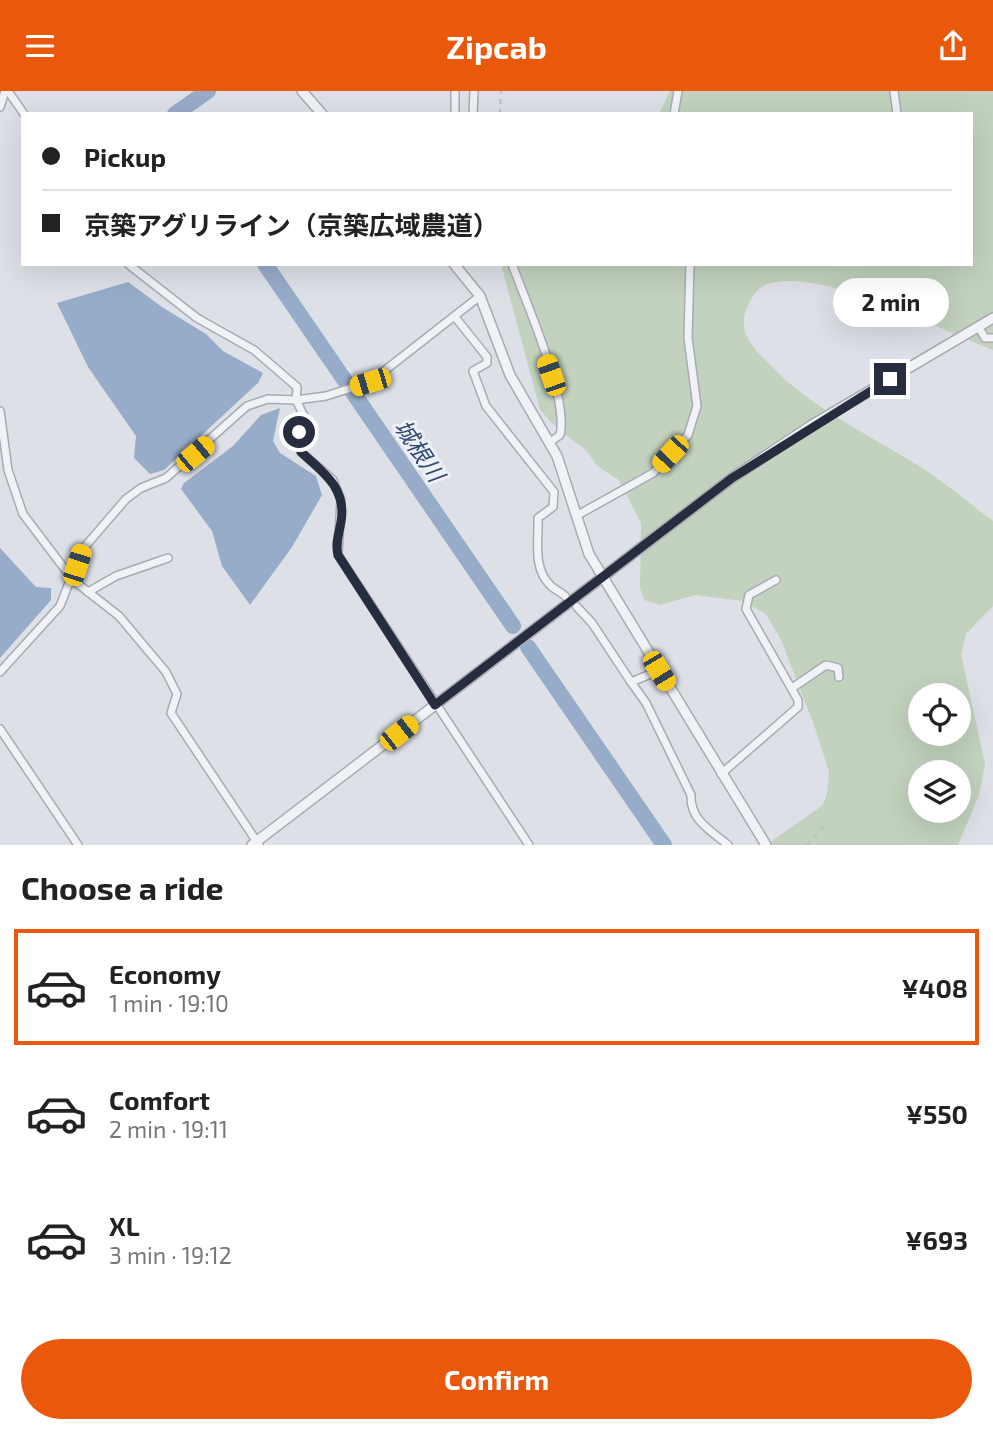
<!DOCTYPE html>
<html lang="en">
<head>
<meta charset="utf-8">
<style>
  body { margin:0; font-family:"Exo 2","Noto Sans JP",sans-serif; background:#f6f6f6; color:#222; height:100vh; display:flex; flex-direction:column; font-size:26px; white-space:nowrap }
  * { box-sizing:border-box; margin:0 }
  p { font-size:23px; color:#767676 }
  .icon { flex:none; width:38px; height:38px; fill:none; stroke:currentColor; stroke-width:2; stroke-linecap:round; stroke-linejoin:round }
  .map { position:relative; height:754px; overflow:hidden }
  .sheet { display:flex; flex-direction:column; background:#fff; flex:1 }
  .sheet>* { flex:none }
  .guide { position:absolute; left:21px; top:21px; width:952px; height:154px; border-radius:0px; box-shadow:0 7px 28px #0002; display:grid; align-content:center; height:154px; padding:0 21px; background:#fff }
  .tools { position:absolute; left:908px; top:592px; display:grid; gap:14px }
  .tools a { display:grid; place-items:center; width:63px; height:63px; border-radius:50%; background:#fff; box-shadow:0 7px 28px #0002; font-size:35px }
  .end { position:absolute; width:32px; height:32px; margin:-16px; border:9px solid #262d3e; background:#fff; box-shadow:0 0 0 4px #fff }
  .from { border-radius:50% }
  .bubble { position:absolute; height:49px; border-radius:24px; background:#fff; box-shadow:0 7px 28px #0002; font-size:23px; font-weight:700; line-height:49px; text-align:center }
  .car { position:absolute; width:21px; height:42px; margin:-21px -10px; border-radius:9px; box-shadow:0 0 5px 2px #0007; background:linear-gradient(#f5c518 24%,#345 0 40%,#f5c518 0 76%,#345 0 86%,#f5c518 0) }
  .guide b { display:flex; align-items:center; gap:24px; height:66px; font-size:26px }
  .guide b+b { border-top:2px solid #e0e0e0 }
  .guide i { width:18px; height:18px; background:#222 }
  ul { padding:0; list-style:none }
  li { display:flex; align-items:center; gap:21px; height:116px; margin:0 14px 10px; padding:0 7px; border:4px solid transparent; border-radius:0px }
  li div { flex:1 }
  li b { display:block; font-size:26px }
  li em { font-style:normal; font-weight:700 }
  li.active { border-color:#ea580c }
  li>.icon { width:63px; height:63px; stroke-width:1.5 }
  h2 { padding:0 21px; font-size:32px; line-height:84px }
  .action { display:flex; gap:14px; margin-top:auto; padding:14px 21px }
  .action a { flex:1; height:80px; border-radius:42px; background:#ea580c; color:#fff; font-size:28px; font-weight:700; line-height:80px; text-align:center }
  header { display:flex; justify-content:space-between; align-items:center; height:91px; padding:0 21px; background:#ea580c; color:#fff; font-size:32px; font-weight:700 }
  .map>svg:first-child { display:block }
  .green { fill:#c2d2be; fill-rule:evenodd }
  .water { fill:#97acc9 }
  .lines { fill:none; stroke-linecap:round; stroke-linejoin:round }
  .river { stroke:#97acc9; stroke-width:16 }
  .minor-casing { stroke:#a6abb4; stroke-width:10 }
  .tertiary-casing { stroke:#a6abb4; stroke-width:12 }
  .path { stroke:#bbbfc6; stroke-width:2; stroke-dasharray:5 5; stroke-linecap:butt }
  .minor { stroke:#f0f2f6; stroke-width:7 }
  .tertiary { stroke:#f0f2f6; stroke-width:9 }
  .route { stroke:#262d3e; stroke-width:9 }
  .labels { text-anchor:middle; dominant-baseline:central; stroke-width:6; stroke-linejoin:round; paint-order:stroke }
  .water-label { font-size:23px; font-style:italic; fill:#304973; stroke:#edf0f5 }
</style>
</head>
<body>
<header><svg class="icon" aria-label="menu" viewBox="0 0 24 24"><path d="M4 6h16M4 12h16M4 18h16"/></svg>Zipcab<svg class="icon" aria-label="share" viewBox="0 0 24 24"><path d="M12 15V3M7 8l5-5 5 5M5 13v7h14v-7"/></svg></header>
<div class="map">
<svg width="993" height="754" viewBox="0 0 993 754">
  <rect width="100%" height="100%" fill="#dde1e7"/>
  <path class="green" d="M670 0H993V259C941 239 824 178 772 192 758 195 752 205 747 217 736 242 755 259 771 275 813 319 880 349 930 382 951 397 972 414 993 430V515L966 543 961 563 985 673 979 704 958 754H766L823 714 827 702 829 681 814 634 781 549 766 523 743 510 695 504 661 514 644 509 640 497 641 432 619 389 597 375 587 360 559 339 540 319 501 173H971V23H659ZM920 604H959V642H920ZM920 681H959V719H920Z"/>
  <g class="water">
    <path d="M128 191 162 216 206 243 223 260 263 282 258 292 164 379 150 383 134 367 136 345 88 276 57 212Z"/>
    <path d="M280 317 273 350 280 362 316 385 322 404 292 456 250 514 222 475 212 440 181 398 184 392 233 355 261 324Z"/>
    <path d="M0 457 36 496 51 497V509L0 567Z"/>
  </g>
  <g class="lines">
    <g class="river">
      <path d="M175 23 208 0"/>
      <path d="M265 173 513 535"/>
      <path d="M528 556 664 754"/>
    </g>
    <defs>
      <g id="minor">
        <path d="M8 0 24 23"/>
        <path d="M894 0 897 23"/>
        <path d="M0 16 5 0"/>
        <path d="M455 23V0"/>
        <path d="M473 23 474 0"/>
        <path d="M674 23 678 0"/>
        <path d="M128 173 197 227 254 259 297 296 296 309 304 325 298 351 301 361 333 389 341 409 338 464 529 754"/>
        <path d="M512 173C526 211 569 308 560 344L550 351"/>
        <path d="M455 226 487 266V272L473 280 486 315 554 401 553 416 538 427C539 448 532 478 551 495 555 499 561 501 565 505"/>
        <path d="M978 235 985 247H993"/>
        <path d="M0 320 8 379 23 423 73 489 119 525 166 581 177 603 171 622 259 754"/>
        <path d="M576 425 653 382 688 344 697 315 688 247 690 173"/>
        <path d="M88 501 116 485 168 467"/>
        <path d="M577 516 592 532 631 591 658 580"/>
        <path d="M0 581 60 515 82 459 126 408 141 397 166 387 247 315 268 308 296 309 326 305 370 291 480 205"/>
        <path d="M631 591 646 612 691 704C690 729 710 739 728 754"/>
        <path d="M792 597 826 574 838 577 839 586"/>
        <path d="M0 638 78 754"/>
        <path d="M721 683 798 616V609L746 518 749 504 776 489"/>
      </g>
      <g id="tertiary">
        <path d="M302 0 322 23"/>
        <path d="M454 173 480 205 510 284 557 365 589 463 766 754"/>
        <path d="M252 754 732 387 812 334 993 227"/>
      </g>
    </defs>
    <use href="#minor" class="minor-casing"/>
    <use href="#tertiary" class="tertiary-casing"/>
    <g class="path">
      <path d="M500 23 501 0"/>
      <path d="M807 754 826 733"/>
    </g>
    <use href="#minor" class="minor"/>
    <use href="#tertiary" class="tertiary"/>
  </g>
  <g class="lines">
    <path class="route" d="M299 341 301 361C323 381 347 397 341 431 339 443 335 452 338 464L435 614 732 387 890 288"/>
  </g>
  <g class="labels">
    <g class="water-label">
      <text transform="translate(420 359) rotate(56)">城根川</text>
    </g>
  </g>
</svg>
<div class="tools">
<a><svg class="icon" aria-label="locate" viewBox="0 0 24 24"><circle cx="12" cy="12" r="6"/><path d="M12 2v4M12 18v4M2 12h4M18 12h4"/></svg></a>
<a><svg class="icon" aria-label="layers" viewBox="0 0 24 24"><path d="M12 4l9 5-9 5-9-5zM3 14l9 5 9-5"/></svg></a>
</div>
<i class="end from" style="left:299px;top:341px"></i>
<i class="end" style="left:890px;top:288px"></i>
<div class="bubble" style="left:833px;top:187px;width:116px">2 min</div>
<i class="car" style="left:551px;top:284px;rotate:341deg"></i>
<i class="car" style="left:370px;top:291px;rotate:253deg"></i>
<i class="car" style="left:195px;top:363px;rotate:50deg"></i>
<i class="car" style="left:670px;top:363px;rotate:223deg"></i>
<i class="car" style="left:77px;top:474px;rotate:18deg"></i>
<i class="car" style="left:659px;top:580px;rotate:149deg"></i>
<i class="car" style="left:399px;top:642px;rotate:52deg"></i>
<div class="guide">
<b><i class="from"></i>Pickup</b>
<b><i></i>京築アグリライン（京築広域農道）</b>
</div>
</div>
<section class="sheet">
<h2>Choose a ride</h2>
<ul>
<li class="active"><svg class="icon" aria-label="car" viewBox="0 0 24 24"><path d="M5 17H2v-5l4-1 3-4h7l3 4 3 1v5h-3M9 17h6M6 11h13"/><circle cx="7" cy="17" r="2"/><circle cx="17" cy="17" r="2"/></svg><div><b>Economy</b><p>1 min · 19:10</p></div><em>¥408</em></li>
<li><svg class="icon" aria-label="car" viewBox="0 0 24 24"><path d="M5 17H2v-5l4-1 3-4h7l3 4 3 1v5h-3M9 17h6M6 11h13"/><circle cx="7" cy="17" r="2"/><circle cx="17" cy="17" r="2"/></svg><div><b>Comfort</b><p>2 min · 19:11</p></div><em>¥550</em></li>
<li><svg class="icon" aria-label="car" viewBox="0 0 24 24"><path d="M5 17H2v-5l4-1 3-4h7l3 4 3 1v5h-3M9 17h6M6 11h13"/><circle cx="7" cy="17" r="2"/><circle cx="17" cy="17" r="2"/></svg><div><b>XL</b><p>3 min · 19:12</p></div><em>¥693</em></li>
</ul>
<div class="action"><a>Confirm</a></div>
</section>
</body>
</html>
